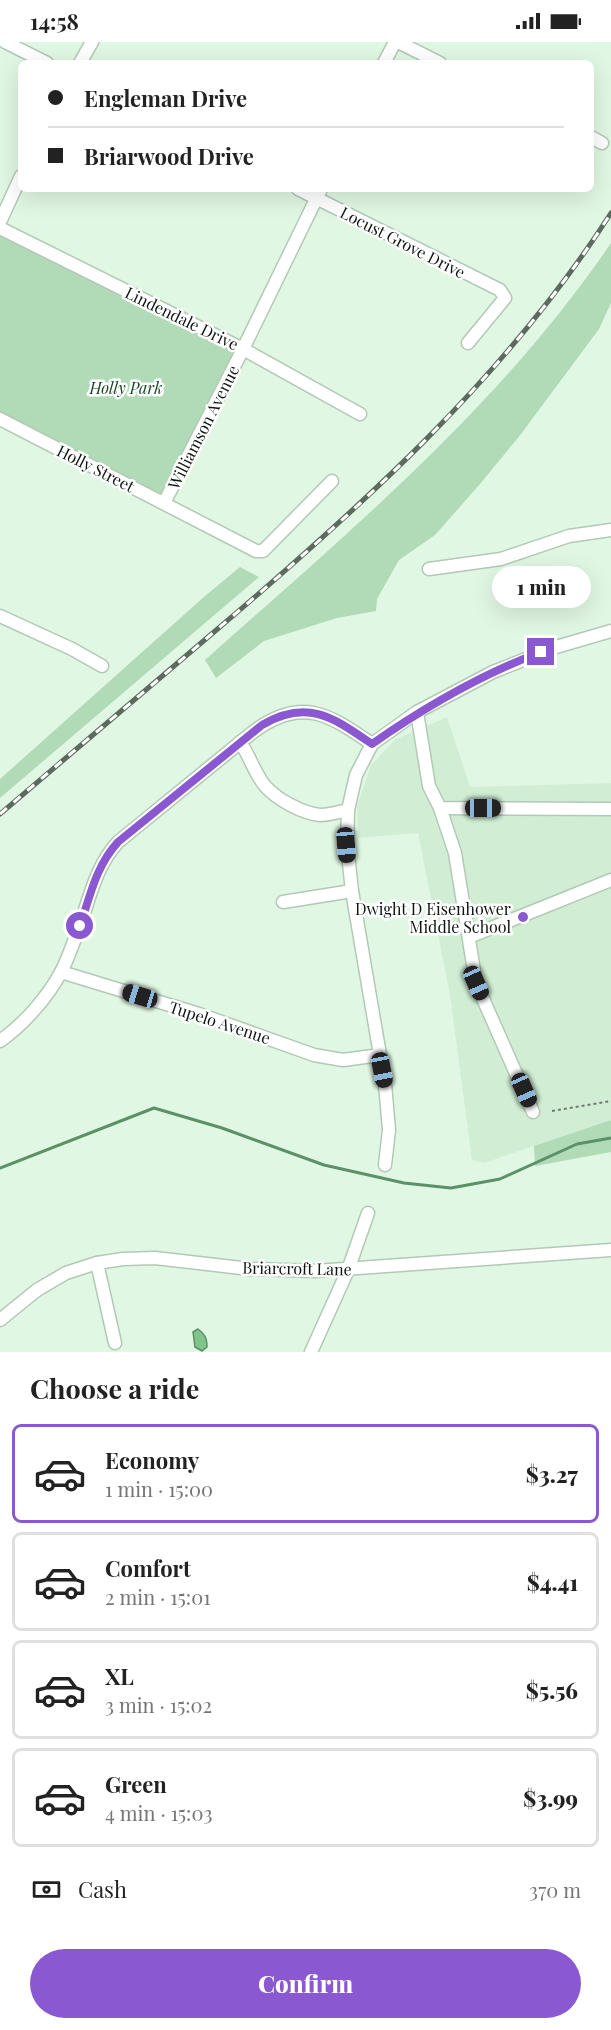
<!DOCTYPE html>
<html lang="en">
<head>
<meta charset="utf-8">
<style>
  body { margin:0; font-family:"Playfair Display",serif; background:#f2f2f2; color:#222; height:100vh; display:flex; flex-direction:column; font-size:22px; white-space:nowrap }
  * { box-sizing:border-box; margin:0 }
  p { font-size:20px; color:#767676 }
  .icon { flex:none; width:33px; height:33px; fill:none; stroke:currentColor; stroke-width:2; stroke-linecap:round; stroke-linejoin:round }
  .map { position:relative; height:1310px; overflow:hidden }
  .details { display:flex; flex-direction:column; background:#fff; flex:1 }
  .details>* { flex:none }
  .guide { position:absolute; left:18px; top:18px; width:576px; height:132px; border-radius:9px; box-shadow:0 6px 24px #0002; display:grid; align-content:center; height:132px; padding:0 30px; background:#fff }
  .end { position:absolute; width:27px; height:27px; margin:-14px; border:8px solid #8a59d2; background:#fff; box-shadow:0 0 0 3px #fff }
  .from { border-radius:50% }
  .bubble { position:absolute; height:42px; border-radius:21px; background:#fff; box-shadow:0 6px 24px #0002; font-size:20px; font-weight:800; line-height:42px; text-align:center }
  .car { position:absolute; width:18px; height:36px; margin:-18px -9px; border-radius:8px; box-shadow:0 0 4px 2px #0007; background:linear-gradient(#222 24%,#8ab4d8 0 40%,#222 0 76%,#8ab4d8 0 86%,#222 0) }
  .guide b { display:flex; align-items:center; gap:21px; height:57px; font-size:22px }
  .guide b+b { border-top:2px solid #e0e0e0 }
  .guide i { width:15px; height:15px; background:#222 }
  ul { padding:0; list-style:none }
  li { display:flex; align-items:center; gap:18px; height:99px; margin:0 12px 9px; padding:0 18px; border:3px solid #e0e0e0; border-radius:9px }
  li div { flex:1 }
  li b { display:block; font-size:22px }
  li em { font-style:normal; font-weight:800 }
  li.selected { border-color:#8a59d2 }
  li>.icon { width:54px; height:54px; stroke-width:1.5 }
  h2 { padding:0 30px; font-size:27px; line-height:72px }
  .pay { display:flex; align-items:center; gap:15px; height:66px; padding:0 30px; font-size:22px }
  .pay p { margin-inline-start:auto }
  .action { display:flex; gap:12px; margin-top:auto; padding:12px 30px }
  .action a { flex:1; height:69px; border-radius:36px; background:#8a59d2; color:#fff; font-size:24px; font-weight:800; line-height:69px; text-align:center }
  .status { display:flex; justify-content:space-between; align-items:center; height:42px; padding:0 30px; background:#fff; direction:ltr }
  .status svg { height:16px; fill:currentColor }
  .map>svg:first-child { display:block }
  .built { fill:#d1eed5 }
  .green { fill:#b0dbb6 }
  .water { fill:#7ec48b; stroke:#5c9066; stroke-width:1.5 }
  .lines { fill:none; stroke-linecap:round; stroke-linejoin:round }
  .stream { stroke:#5c9066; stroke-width:3 }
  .minor-casing { stroke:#b2c9b6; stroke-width:15 }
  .path { stroke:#6e7c70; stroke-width:2; stroke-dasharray:3 3; stroke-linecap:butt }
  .minor { stroke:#fff; stroke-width:12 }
  .rail-casing { stroke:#5c6a5f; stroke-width:5 }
  .rail { stroke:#fff; stroke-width:3; stroke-dasharray:9; stroke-linecap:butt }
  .route { stroke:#8a59d2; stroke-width:8 }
  .poi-dot { fill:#8a59d2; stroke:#fff; stroke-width:2 }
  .labels { text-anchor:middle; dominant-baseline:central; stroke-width:5; stroke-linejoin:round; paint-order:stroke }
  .street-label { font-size:16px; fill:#0d150f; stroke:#fff }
  .park-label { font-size:16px; font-style:italic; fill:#154823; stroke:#fff }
  .poi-label { font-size:16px; fill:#0d150f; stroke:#fff; text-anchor:end }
</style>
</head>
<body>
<div class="status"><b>14:58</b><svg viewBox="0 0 49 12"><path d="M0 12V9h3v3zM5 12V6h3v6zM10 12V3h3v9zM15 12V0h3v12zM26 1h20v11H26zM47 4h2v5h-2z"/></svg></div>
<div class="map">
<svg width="611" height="1310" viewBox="0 0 611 1310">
  <rect width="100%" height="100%" fill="#e0f7e3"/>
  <path class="built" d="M447 675 470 745 611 741V1078L484 1121 472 1118 450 953 418 791 358 796 357 764 371 723 396 697Z"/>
  <g class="green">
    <path d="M0 186 243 307 164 461 0 377Z"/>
    <path d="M611 201V261L599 287 521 392 480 442 435 493 399 518 377 557 376 569 337 576 264 599 216 636 205 618C350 489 501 363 611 201Z"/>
    <path d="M240 525 259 535 0 756V737L205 554Z"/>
    <path d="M611 1078V1110L535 1124 534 1104Z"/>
  </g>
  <path class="water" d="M198 1287C205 1292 207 1296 207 1305L202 1309 195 1305 193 1290Z"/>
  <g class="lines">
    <path class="stream" d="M0 1126 154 1066 222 1086 324 1123 404 1141 451 1146 500 1137 577 1102 611 1096"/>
    <defs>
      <g id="minor">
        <path d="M5 0 47 21"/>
        <path d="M398 0 440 21"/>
        <path d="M80 21 92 0"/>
        <path d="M384 21 395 0"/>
        <path d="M591 95 602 101"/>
        <path d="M298 147 500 248 505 256 468 301"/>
        <path d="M0 180 21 134"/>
        <path d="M0 186 243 307 360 372"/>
        <path d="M0 377 256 509H263L332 439"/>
        <path d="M164 461 243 307 321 147"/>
        <path d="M429 527 501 517 569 494 611 488"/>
        <path d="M0 574 72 607 102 624"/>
        <path d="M417 670 429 744 440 766 611 767"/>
        <path d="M240 700C250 714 255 733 266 745 278 758 302 771 320 773 329 773 340 770 348 768"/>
        <path d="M440 766 455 811 476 941 533 1070"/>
        <path d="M283 860 352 849"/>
        <path d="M469 895 611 838"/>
        <path d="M61 930 199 972 314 1013 343 1018 380 1013"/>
        <path d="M0 999C23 983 48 955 61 930 70 913 76 893 83 874 92 847 98 822 118 800L253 690C301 654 329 672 372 702"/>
        <path d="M385 1123 389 1088 385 1042 352 849 347 803 348 768 356 733 372 702 417 670 493 630 556 605 611 589"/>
        <path d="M97 1221 115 1301"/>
        <path d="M0 1278 37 1248 66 1231 97 1221 123 1217 155 1216 250 1227 316 1229 611 1208"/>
        <path d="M311 1310 348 1228 368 1171"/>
      </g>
    </defs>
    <use href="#minor" class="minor-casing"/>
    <path class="path" d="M552 1069 611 1059"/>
    <use href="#minor" class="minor"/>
    <defs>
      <path id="rail" d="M0 772C71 711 143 651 214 590 361 465 506 335 611 171"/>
    </defs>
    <use href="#rail" class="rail-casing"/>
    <use href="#rail" class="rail"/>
  </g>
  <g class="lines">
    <path class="route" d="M80 884C90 854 96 824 118 800L262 683C308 656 334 676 372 702 425 665 480 633 541 610"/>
  </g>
  <circle class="poi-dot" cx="523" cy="875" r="6"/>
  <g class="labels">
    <g class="street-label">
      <text transform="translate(403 200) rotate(27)">Locust Grove Drive</text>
      <text transform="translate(182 276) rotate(26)">Lindendale Drive</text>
      <text transform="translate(203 385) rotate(-63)">Williamson Avenue</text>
      <text transform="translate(96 426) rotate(27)">Holly Street</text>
      <text transform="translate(220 980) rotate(18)">Tupelo Avenue</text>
      <text transform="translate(297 1226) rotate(1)">Briarcroft Lane</text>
    </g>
    <g class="park-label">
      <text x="126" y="345">Holly Park</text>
    </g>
    <g class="poi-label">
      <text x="511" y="866">Dwight D Eisenhower<tspan x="511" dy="18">Middle School</tspan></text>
    </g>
  </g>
</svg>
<i class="end from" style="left:80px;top:884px"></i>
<i class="end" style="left:541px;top:610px"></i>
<div class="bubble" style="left:492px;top:524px;width:99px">1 min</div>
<i class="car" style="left:483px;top:766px;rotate:90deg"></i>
<i class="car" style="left:346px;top:803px;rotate:175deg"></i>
<i class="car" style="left:476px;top:941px;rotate:156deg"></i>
<i class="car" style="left:140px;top:954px;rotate:287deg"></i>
<i class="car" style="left:382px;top:1028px;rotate:169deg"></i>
<i class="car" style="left:524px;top:1048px;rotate:156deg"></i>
<div class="guide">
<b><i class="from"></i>Engleman Drive</b>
<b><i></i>Briarwood Drive</b>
</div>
</div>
<section class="details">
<h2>Choose a ride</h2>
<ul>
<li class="selected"><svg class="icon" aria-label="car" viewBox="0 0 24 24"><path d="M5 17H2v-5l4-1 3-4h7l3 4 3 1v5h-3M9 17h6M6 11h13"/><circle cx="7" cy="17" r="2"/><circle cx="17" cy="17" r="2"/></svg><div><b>Economy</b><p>1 min · 15:00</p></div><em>$3.27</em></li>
<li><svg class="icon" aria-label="car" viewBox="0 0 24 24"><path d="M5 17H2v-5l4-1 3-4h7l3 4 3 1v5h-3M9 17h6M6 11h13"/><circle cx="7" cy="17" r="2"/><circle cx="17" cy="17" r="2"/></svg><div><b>Comfort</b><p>2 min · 15:01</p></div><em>$4.41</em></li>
<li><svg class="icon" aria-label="car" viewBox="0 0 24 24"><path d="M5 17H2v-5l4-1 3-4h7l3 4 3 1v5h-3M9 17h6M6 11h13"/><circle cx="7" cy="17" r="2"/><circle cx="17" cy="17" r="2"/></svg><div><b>XL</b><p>3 min · 15:02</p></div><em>$5.56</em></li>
<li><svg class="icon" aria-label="car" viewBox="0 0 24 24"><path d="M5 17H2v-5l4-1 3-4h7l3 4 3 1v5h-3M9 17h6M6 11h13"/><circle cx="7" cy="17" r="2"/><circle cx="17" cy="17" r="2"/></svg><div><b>Green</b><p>4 min · 15:03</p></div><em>$3.99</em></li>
</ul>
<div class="pay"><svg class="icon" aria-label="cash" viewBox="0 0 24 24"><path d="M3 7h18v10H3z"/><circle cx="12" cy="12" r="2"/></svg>Cash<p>370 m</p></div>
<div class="action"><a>Confirm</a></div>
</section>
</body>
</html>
